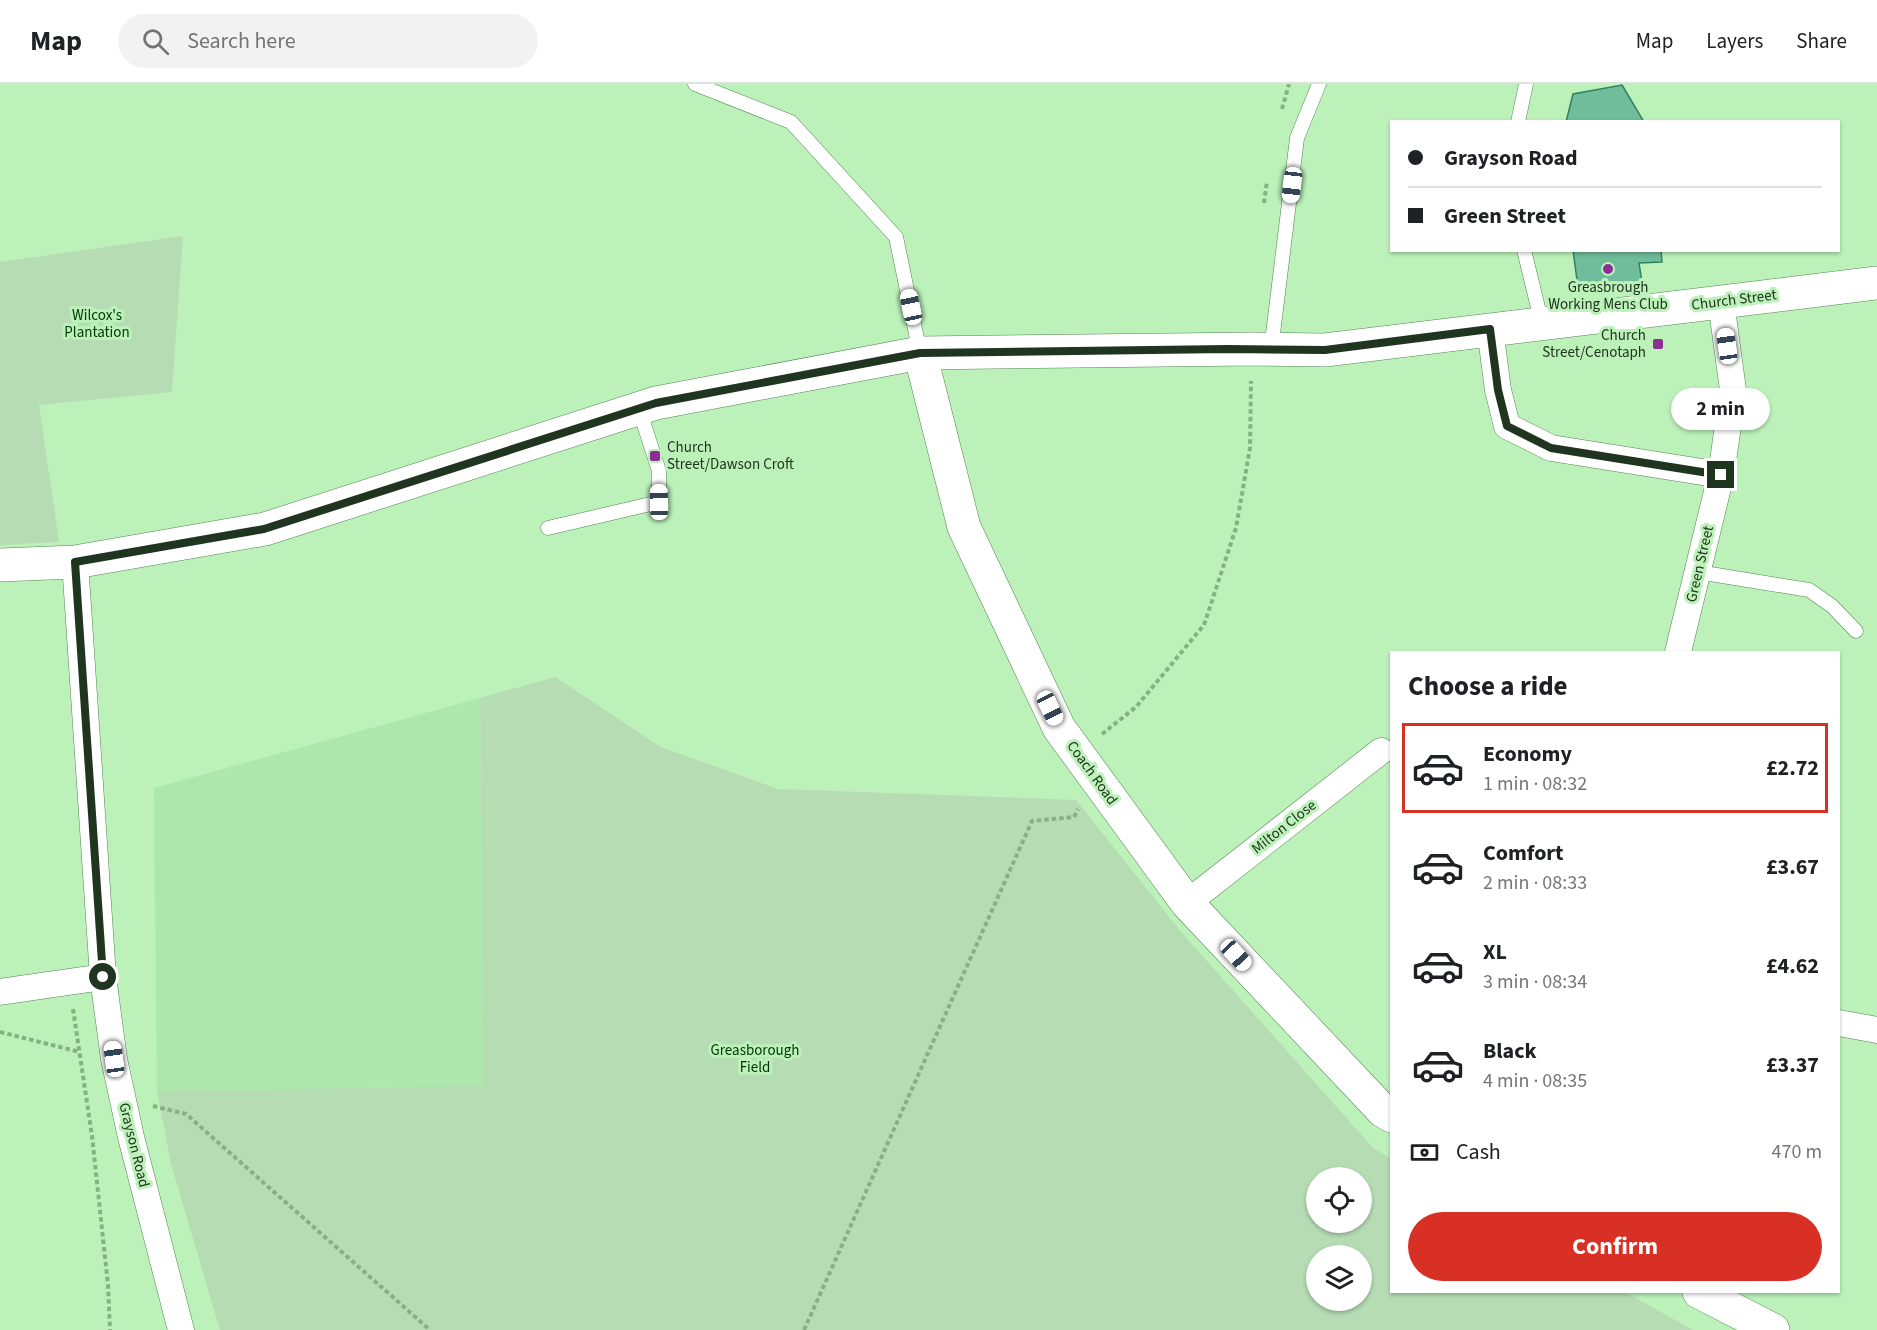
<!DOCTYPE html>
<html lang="en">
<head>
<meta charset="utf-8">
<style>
  body { margin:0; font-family:"Source Sans 3",sans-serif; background:#f2f2f2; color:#202124; height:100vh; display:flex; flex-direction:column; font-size:22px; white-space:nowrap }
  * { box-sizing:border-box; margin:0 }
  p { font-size:20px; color:#757577 }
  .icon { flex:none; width:33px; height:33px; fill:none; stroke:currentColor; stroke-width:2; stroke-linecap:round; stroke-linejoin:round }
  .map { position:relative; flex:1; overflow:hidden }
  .side { position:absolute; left:1390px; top:567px; width:450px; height:642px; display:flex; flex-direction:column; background:#fff; border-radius:0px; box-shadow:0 2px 4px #0004 }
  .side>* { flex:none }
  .guide { position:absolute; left:1390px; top:36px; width:450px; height:132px; border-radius:0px; box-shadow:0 2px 4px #0004; display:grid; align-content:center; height:132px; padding:0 18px; background:#fff }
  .buttons { position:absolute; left:1306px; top:1083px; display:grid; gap:12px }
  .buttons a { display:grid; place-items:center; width:66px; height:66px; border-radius:50%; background:#fff; box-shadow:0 2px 4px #0004; font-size:30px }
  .end { position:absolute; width:27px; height:27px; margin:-14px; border:8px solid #20351f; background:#fff; box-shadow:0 0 0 3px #fff }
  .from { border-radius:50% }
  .bubble { position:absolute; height:42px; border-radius:21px; background:#fff; box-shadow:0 2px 4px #0004; font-size:20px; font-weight:700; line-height:42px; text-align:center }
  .car { position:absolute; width:18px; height:36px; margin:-18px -9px; border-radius:8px; box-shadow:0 0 4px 2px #0007; background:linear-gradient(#fff 24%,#345 0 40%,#fff 0 76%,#345 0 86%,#fff 0) }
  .guide b { display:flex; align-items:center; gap:21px; height:57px; font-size:22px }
  .guide b+b { border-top:2px solid #e0e0e0 }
  .guide i { width:15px; height:15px; background:#202124 }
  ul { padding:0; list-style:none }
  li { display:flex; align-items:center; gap:18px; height:90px; margin:0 12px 9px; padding:0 6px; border:3px solid transparent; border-radius:0px }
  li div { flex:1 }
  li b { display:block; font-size:22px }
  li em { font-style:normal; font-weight:700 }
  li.on { border-color:#d93025 }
  li>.icon { width:54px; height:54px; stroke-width:1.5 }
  h2 { padding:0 18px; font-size:27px; line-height:72px }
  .pay { display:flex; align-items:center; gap:15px; height:66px; padding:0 18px; font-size:22px }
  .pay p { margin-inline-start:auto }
  .cta { display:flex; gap:12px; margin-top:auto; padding:12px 18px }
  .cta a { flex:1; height:69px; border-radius:36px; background:#d93025; color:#fff; font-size:24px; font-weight:700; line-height:69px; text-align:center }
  header { display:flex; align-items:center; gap:36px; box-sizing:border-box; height:84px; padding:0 30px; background:#fff; border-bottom:2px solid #e0e0e0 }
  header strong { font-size:28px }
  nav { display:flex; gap:33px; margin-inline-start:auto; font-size:21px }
  .search { width:420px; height:54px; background:#f2f2f2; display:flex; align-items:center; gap:15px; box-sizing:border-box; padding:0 21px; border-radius:33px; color:#757577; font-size:22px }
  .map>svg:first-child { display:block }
  .built { fill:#ade7ab }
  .green { fill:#b6dcb4; fill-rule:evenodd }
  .building { fill:#6fbd9a; stroke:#328161; stroke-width:1.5 }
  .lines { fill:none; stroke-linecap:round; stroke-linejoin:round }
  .lane-casing { stroke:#538452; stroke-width:15 }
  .street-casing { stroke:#538452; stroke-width:27 }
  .secondary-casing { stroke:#538452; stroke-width:34 }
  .path { stroke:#86b185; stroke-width:4; stroke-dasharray:4.5 3; stroke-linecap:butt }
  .lane { stroke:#fff; stroke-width:14 }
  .street { stroke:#fff; stroke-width:26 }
  .secondary { stroke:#fff; stroke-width:33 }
  .route { stroke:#20351f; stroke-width:8 }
  .poi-dot { fill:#8d2e97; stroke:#bcf2ba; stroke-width:2 }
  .labels { text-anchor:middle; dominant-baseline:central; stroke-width:6; stroke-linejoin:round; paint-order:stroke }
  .poi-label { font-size:15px; fill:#20351f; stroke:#bcf2ba }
  .street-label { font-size:15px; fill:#20351f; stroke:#bcf2ba }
  .park-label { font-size:15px; fill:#013704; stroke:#bcf2ba }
</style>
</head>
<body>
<header>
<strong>Map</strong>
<div class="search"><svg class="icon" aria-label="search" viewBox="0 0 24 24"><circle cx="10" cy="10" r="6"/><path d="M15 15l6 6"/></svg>Search here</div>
<nav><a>Map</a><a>Layers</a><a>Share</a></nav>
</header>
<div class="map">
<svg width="1877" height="1246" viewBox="0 0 1877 1246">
  <rect width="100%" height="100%" fill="#bcf2ba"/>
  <path class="built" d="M480 614 483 1002 157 1007 154 704Z"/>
  <g class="green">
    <path d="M183 152 172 308 39 321 59 458 0 461V178Z"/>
    <path d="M555 593 661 663 778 705 1076 716 1182 849 1373 1064 1392 1075V1208H1625L1693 1246H220L171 1080 157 1007 483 1002 480 614ZM1317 1094H1362V1138H1317ZM1317 1172H1362V1216H1317Z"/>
  </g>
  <g class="building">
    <path d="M1622 1 1644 38H1566L1573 10Z"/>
    <path d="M1573 166H1661L1662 178 1639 179 1642 198 1578 204Z"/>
  </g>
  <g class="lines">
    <defs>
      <g id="lane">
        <path d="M695 0 791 38 896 153 920 269"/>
        <path d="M1518 38 1526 0"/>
        <path d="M1524 166 1542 240"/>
        <path d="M1271 266 1297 54 1319 0"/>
        <path d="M548 444 659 418V387L639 325"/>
        <path d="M1698 488 1809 506 1832 522 1856 547"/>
      </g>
      <g id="street">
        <path d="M1490 245 1498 306 1507 342 1551 364 1721 391"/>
        <path d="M75 478 103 893 114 975 131 1053 181 1246"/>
        <path d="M1678 568 1721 391 1733 306 1721 218"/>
        <path d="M1187 819 1381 667"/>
        <path d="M0 908 103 893"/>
        <path d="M1839 939 1877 946"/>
      </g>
      <g id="secondary">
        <path d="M920 269 964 443 1059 644 1187 819 1383 1027 1392 1032"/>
        <path d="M0 481 75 478 265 445 656 319 920 269 1252 265 1325 266 1877 199"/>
        <path d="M1699 1208 1773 1246"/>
      </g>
    </defs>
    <use href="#lane" class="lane-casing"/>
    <use href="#street" class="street-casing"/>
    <use href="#secondary" class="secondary-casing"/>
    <g class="path">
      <path d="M1282 25 1289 0"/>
      <path d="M1264 119 1267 97"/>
      <path d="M1102 650 1136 623 1204 541 1236 444 1250 364 1251 297"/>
      <path d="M73 925 92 1052 108 1201 110 1246"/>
      <path d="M0 948 80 968"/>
      <path d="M153 1022 186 1030 430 1246"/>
      <path d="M804 1246 1032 737 1074 733 1078 725"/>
    </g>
    <use href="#lane" class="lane"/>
    <use href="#street" class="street"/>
    <use href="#secondary" class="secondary"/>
  </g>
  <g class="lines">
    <path class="route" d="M103 893 75 478 264 445 656 319 920 269 1228 265 1325 266 1490 245 1498 306 1507 342 1551 364 1721 391"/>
  </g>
  <g class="poi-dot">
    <circle cx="1608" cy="185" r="6"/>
    <rect x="1652" y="254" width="12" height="12" rx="3"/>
    <rect x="649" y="366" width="12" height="12" rx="3"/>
  </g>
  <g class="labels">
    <g class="poi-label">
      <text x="1608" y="203">Greasbrough<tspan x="1608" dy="17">Working Mens Club</tspan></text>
      <text x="1646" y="251" text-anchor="end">Church<tspan x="1646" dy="17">Street/Cenotaph</tspan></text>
      <text x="667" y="363" text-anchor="start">Church<tspan x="667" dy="17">Street/Dawson Croft</tspan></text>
    </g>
    <g class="street-label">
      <text transform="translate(1734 216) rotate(-7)">Church Street</text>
      <text transform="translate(1700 480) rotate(-77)">Green Street</text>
      <text transform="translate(1092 689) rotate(54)">Coach Road</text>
      <text transform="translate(1284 743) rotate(-38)">Milton Close</text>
      <text transform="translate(134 1061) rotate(76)">Grayson Road</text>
    </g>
    <g class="park-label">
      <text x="97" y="231">Wilcox's<tspan x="97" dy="17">Plantation</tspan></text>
      <text x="755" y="966">Greasborough<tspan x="755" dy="17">Field</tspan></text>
    </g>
  </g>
</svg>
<div class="buttons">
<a><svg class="icon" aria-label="locate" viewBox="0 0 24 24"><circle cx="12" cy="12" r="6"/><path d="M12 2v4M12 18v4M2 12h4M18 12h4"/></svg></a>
<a><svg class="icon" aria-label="layers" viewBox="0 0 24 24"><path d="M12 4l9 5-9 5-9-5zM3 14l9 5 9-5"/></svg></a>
</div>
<i class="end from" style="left:103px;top:893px"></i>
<i class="end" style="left:1721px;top:391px"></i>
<div class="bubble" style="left:1671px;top:304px;width:99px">2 min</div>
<i class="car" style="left:1292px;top:101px;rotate:187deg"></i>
<i class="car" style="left:911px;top:223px;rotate:348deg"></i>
<i class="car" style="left:1727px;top:262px;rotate:352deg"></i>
<i class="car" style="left:659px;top:418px;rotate:359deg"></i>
<i class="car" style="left:1050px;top:624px;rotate:154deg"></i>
<i class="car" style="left:1236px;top:871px;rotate:137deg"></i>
<i class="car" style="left:114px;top:975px;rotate:352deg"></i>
<div class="guide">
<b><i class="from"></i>Grayson Road</b>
<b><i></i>Green Street</b>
</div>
<section class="side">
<h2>Choose a ride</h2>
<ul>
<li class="on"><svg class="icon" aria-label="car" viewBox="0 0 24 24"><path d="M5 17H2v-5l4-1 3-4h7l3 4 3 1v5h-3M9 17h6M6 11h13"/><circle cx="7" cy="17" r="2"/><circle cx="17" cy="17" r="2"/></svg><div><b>Economy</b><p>1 min · 08:32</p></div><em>£2.72</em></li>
<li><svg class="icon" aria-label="car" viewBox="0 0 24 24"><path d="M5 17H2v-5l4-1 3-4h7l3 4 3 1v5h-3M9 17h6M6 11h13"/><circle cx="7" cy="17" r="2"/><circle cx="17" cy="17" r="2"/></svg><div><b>Comfort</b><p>2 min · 08:33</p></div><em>£3.67</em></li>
<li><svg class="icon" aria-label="car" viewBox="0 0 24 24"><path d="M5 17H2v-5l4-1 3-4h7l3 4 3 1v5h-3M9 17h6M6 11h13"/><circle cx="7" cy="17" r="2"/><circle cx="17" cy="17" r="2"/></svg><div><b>XL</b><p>3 min · 08:34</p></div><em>£4.62</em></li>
<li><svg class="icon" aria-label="car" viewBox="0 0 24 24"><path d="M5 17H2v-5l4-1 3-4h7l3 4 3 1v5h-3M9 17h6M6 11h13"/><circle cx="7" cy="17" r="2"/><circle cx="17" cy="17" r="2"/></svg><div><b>Black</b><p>4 min · 08:35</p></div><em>£3.37</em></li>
</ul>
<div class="pay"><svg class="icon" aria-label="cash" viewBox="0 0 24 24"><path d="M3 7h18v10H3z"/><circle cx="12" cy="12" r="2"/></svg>Cash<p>470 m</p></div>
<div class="cta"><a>Confirm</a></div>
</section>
</div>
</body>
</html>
